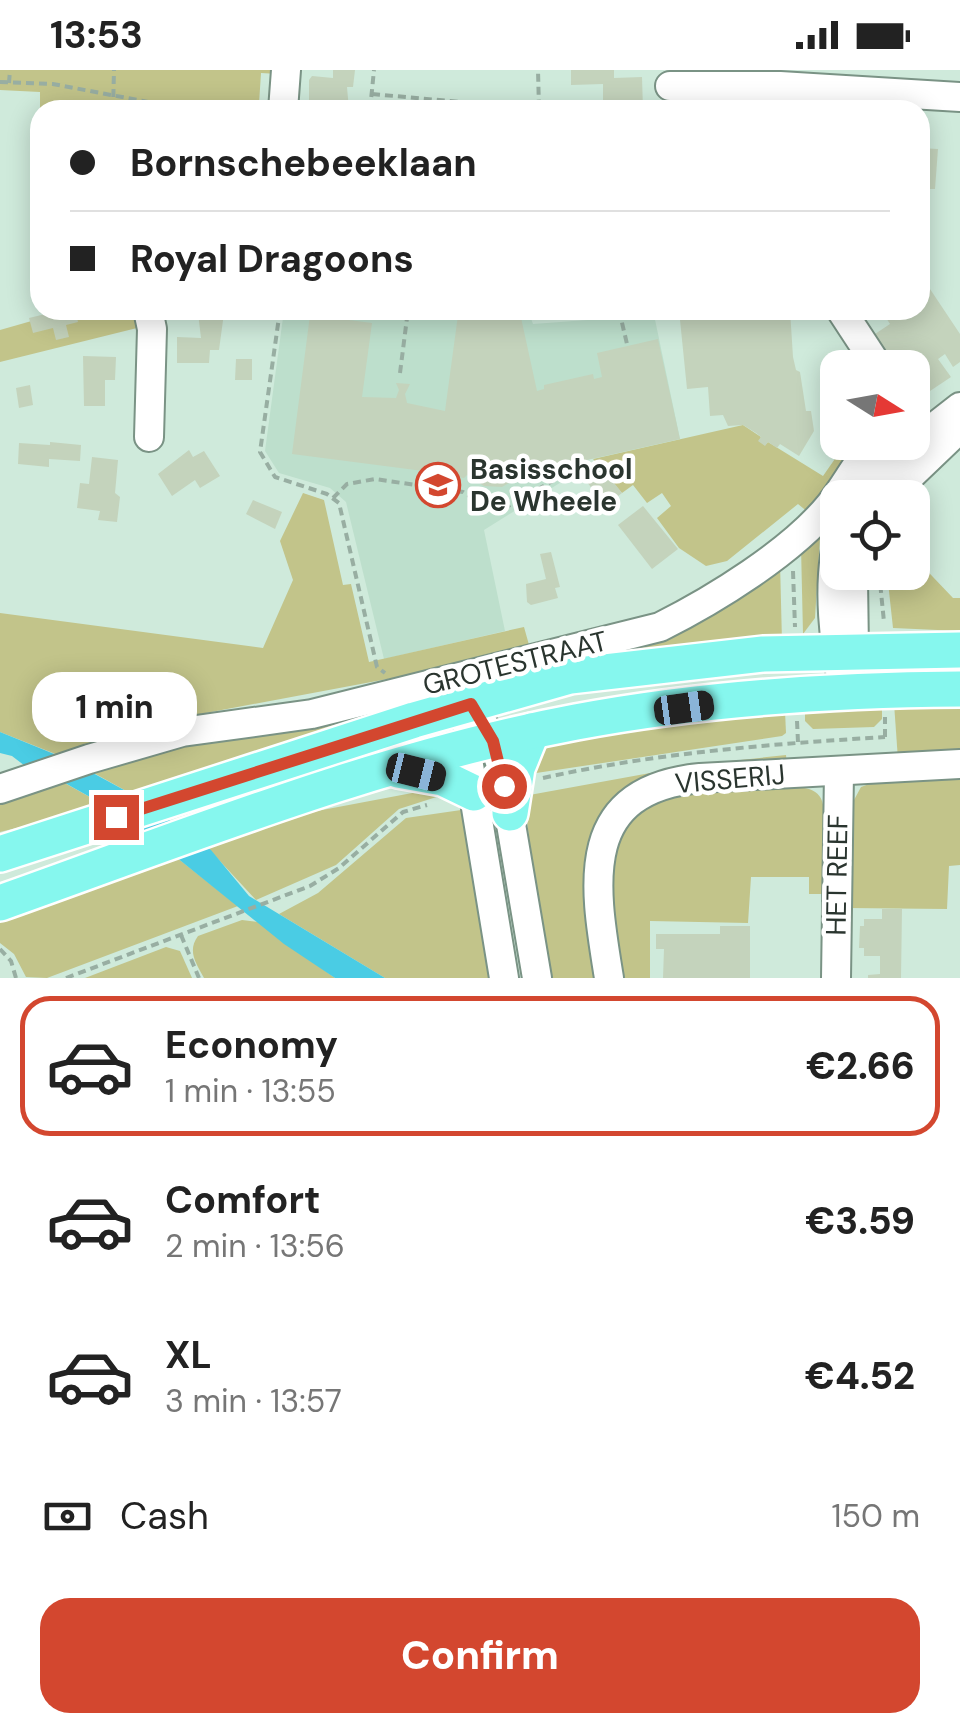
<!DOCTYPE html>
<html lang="en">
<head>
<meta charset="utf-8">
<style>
  body { margin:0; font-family:"DM Sans",sans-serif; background:#f6f6f6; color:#222; height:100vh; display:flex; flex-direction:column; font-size:38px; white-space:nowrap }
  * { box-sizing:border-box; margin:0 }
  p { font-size:32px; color:#767676 }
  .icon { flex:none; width:55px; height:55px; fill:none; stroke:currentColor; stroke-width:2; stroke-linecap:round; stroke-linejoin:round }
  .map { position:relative; height:908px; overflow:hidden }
  .side { display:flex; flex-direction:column; background:#fff; flex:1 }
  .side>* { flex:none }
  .banner { position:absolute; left:30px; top:30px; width:900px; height:220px; border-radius:30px; box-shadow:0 5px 25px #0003; display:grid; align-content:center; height:220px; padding:0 40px; background:#fff }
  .needle { width:65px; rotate:101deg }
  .fabs { position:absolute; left:820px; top:280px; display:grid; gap:20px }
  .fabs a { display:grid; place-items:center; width:110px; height:110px; border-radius:20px; background:#fff; box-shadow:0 5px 25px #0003; font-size:50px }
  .end { position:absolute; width:45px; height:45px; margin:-22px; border:12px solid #d3472f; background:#fff; box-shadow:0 0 0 5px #fff }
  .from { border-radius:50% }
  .bubble { position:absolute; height:70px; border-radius:30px; background:#fff; box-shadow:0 5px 25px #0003; font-size:32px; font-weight:800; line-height:70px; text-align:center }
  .car { position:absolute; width:30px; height:60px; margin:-30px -15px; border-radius:12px; box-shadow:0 0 8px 2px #0007; background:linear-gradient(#222 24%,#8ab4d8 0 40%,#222 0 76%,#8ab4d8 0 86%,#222 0) }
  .banner b { display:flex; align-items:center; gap:35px; height:95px; font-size:38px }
  .banner b+b { border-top:2px solid #e0e0e0 }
  .banner i { width:25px; height:25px; background:#222 }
  ul { padding:18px 0 0; list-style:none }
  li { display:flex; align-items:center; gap:30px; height:140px; margin:0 20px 15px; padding:0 20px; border:5px solid transparent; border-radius:30px }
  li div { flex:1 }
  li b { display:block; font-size:38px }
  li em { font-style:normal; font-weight:800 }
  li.selected { border-color:#d3472f }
  li>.icon { width:90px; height:90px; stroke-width:1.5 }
  .pay { display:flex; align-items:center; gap:25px; height:110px; padding:0 40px; font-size:38px }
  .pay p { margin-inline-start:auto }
  .action { display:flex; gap:20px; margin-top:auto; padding:20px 40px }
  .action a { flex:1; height:115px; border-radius:30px; background:#d3472f; color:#fff; font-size:40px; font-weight:800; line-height:115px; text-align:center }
  .status { display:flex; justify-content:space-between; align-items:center; height:70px; padding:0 50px; background:#fff; direction:ltr }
  .status svg { height:28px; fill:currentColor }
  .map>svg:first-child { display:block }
  .built { fill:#bddfcc }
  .green { fill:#c2c48a }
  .water { fill:#4acce4 }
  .building { fill:#c4d3bc }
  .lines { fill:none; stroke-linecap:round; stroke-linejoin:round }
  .minor-casing { stroke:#7a9385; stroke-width:32 }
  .major-casing { stroke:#fff; stroke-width:40 }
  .path { stroke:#98aea2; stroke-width:4; stroke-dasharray:8 5; stroke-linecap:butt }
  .minor { stroke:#fff; stroke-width:28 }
  .major { stroke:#86f7ee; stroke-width:35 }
  .route { stroke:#d3472f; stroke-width:12 }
  .labels { text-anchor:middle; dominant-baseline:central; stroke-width:9; stroke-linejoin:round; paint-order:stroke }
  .poi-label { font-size:28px; font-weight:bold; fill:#2a352f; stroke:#fff; text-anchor:start }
  .street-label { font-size:28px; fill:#2a352f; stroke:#fff }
</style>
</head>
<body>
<div class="status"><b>13:53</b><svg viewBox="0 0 49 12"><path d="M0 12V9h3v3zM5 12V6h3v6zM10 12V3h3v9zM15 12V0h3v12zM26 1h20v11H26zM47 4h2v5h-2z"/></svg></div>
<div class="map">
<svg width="960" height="908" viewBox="0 0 960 908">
  <rect width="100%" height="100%" fill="#cfeadb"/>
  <path class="built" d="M284 240H528L533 254 614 248 627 246 626 240H653L680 369 560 396 563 411 484 460 505 561 384 589 346 432 330 418 279 403 265 381Z"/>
  <g class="green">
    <path d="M0 0H278V4L261 3 259 34 275 36V40H40V22L0 20Z"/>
    <path d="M70 240H134L137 258 0 292V260Z"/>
    <path d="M743 355 761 367 759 371 765 375 768 372 823 406 846 373H864L809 443 798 434 727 491 706 496 679 478 657 448 671 436 662 423 647 433 633 415 622 423 593 389Z"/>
    <path d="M303 423 324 430 343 515 351 514 369 592 524 557 531 582 174 649 63 687 0 662V543L263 578 293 510 280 471Z"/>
    <path d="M830 448 820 467 815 548 803 564 801 477Z"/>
    <path d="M913 486 953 528H960V561L893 558 887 503 912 502Z"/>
    <path d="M780 492 782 572 613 587 630 571Z"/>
    <path d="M437 622 410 636 137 727 92 702 189 671Z"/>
    <path d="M960 632V688L898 690 894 633Z"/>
    <path d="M882 634V649L874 657 813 659 805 651V641Z"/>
    <path d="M785 641 786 663 782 666 523 705 539 680 571 670 712 647Z"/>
    <path d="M786 685 787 696 731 699 612 746 607 908H546L524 726 694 695Z"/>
    <path d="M960 709V795L949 796 947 839 848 838V747H854V730L861 717 872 713Z"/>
    <path d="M61 711 106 736 0 762V727Z"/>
    <path d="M781 712 783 717C808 717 825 717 824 747H830L825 824H809V807H751L748 853 650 851V908H617L605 829 615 766 625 751 671 721Z"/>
    <path d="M444 717 452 722 399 739 336 795 256 830 206 776 301 744Z"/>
    <path d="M468 739 499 908H385L279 844 318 823 406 748Z"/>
    <path d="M176 787 238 836 47 908 26 907 14 884 0 873V844Z"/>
    <path d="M242 850 258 852 335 908H204C196 893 187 881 198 866Z"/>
    <path d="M166 877 180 881 192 908H85Z"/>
  </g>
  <path class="water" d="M0 662 69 690 137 727 211 780 249 826 385 908H335L284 874 176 787 106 736 65 713 29 699 12 686 0 683Z"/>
  <g class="building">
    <path d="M333 0H355L353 17H347L349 40H309V10L312 6 333 8Z"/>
    <path d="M571 0H614V8L642 7 643 40H615L614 30H603V14L571 15Z"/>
    <path d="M920 78 938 79 935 119H920Z"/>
    <path d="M920 204 960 264V292L953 297 945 284 938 289 951 307 918 329 912 320V298H897L875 264 890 254 881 240H920Z"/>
    <path d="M62 240H75L78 252 66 255 69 267 56 270 53 258 33 263 29 248Z"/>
    <path d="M679 240H790L793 287 796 300 800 302 806 341H811L814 361 799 386 780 374 777 378 768 372 765 376 758 371 761 367 756 363 743 355 728 356 723 345 710 346 708 317 687 319Z"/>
    <path d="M198 243H224L219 280H210L209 293H177V267L201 268Z"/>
    <path d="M520 243 537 321 544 319V315L593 304 594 309 602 307 597 283 658 269 680 369 560 396 559 393 553 394 554 399 527 405 525 403 502 417 484 416 467 405 464 408 437 404 438 399H432L431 402 292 384 310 245 372 253 362 327 396 328 399 320 396 313 410 314 405 324 407 333 445 341 458 245 485 249Z"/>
    <path d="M83 286 116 287 115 310H105V336H84Z"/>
    <path d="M236 289H252V310H235Z"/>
    <path d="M30 315 33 335 19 338 16 318Z"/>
    <path d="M50 372 81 375 80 391 49 389V397L18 394 19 373 50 375Z"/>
    <path d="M189 380 193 387 204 381 220 406 200 418 195 410 172 426 158 404Z"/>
    <path d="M92 387 118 390 115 423 120 427 117 452 98 450 100 441 77 438 80 413 89 414Z"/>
    <path d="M604 400 622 423 605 436 587 412Z"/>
    <path d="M253 430 282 442 275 459 246 444Z"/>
    <path d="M643 436 678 479 652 499 618 455Z"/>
    <path d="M551 482 560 517 555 518 558 528 531 535 527 532 526 514 546 509 540 484Z"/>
    <path d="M882 839H902L901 908H868V905L880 904V886H864V878H859L860 856H864V849H882Z"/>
    <path d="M720 856H750V908H663L664 879H656V864H720Z"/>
  </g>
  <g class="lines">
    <defs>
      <g id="minor">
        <path d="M670 16H780L960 27"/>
        <path d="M283 40 286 0"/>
        <path d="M148 240 152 259 149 367"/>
        <path d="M841 240 879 298"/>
        <path d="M861 428 905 380 960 337"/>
        <path d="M887 428 960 358"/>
        <path d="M838 471C827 515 834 576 844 620"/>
        <path d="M849 600 854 581 853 509"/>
        <path d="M471 633 493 671 501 695 537 908"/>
        <path d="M468 658 466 677 504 908"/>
        <path d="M0 719 89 689 182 662 312 644 660 557C714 530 792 482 830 435 847 414 857 391 876 372"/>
        <path d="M609 908C594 816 576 720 700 708L960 694"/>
        <path d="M836 908 839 702"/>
      </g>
      <g id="major">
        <path d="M398 700 443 708 474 723"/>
        <path d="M510 743 517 698 532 661"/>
        <path d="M0 784 414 650 570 606 763 584 960 580"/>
        <path d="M0 833C189 766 379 689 576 652 703 628 832 620 960 619"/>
      </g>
    </defs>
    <use href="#minor" class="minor-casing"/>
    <use href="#major" class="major-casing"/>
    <g class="path">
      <path d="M0 12 53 14 191 40"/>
      <path d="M9 13 10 0"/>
      <path d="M372 24 539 39 538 0"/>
      <path d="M113 40 114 0"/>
      <path d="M370 40 374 0"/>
      <path d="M280 240 260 382 275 407 327 424 339 433 377 597 385 603"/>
      <path d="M534 240 535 244 614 240"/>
      <path d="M619 240 627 274"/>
      <path d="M340 246 341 240"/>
      <path d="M400 303 408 240"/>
      <path d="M333 428 347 414 375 409 463 422 486 437 503 439 556 409"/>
      <path d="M793 501 795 557"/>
      <path d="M879 502 884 552"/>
      <path d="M797 651 798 672"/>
      <path d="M885 667V647"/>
      <path d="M543 708C656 683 770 674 885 667"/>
      <path d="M181 865 199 908"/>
      <path d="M0 879 11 891 16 908"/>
      <path d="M66 908 310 816 339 798 403 742 427 735"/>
    </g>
    <use href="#minor" class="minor"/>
    <use href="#major" class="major"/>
  </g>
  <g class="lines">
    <path class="route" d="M116 747 471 634 493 671 504 716"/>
  </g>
  <defs>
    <symbol id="school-ring" viewBox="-11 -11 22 22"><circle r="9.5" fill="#fff" stroke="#d3472f" stroke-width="1.5"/><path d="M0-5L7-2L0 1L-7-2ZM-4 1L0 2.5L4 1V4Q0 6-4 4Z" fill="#d3472f"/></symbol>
  </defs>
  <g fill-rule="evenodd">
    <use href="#school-ring" x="413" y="390" width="50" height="50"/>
  </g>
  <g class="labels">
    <g class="poi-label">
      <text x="470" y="399">Basisschool<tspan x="470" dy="32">De Wheele</tspan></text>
    </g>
    <g class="street-label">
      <text transform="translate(515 593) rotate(-14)">GROTESTRAAT</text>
      <text transform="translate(730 709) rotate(-5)">VISSERIJ</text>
      <text transform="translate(837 805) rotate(-89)">HET REEF</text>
    </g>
  </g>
</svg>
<div class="fabs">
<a><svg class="needle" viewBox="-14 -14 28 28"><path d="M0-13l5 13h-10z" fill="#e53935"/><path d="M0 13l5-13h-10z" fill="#767676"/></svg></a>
<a><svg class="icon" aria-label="locate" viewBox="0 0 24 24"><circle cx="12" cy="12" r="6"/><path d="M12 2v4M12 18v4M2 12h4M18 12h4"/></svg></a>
</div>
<i class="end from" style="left:504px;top:716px"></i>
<i class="end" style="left:116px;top:747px"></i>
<div class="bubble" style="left:32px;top:602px;width:165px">1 min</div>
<i class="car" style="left:684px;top:638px;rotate:82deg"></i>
<i class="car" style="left:416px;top:702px;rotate:104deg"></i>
<div class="banner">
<b><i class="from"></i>Bornschebeeklaan</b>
<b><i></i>Royal Dragoons</b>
</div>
</div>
<section class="side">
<ul>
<li class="selected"><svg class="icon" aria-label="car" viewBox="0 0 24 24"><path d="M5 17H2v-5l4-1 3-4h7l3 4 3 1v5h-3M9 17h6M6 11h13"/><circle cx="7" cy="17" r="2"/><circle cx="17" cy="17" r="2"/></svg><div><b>Economy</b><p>1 min · 13:55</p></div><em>€2.66</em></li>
<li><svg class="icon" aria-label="car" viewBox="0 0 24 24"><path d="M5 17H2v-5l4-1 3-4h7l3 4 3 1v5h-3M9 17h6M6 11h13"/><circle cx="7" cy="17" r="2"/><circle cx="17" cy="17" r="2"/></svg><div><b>Comfort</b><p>2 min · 13:56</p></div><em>€3.59</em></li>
<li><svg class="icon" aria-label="car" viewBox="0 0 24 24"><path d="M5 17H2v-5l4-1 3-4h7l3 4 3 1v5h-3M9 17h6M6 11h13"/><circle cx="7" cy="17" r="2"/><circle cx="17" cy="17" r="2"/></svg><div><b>XL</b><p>3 min · 13:57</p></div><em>€4.52</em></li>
</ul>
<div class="pay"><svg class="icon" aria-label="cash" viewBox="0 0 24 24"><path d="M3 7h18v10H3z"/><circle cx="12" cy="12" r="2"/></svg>Cash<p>150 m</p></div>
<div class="action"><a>Confirm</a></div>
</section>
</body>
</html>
